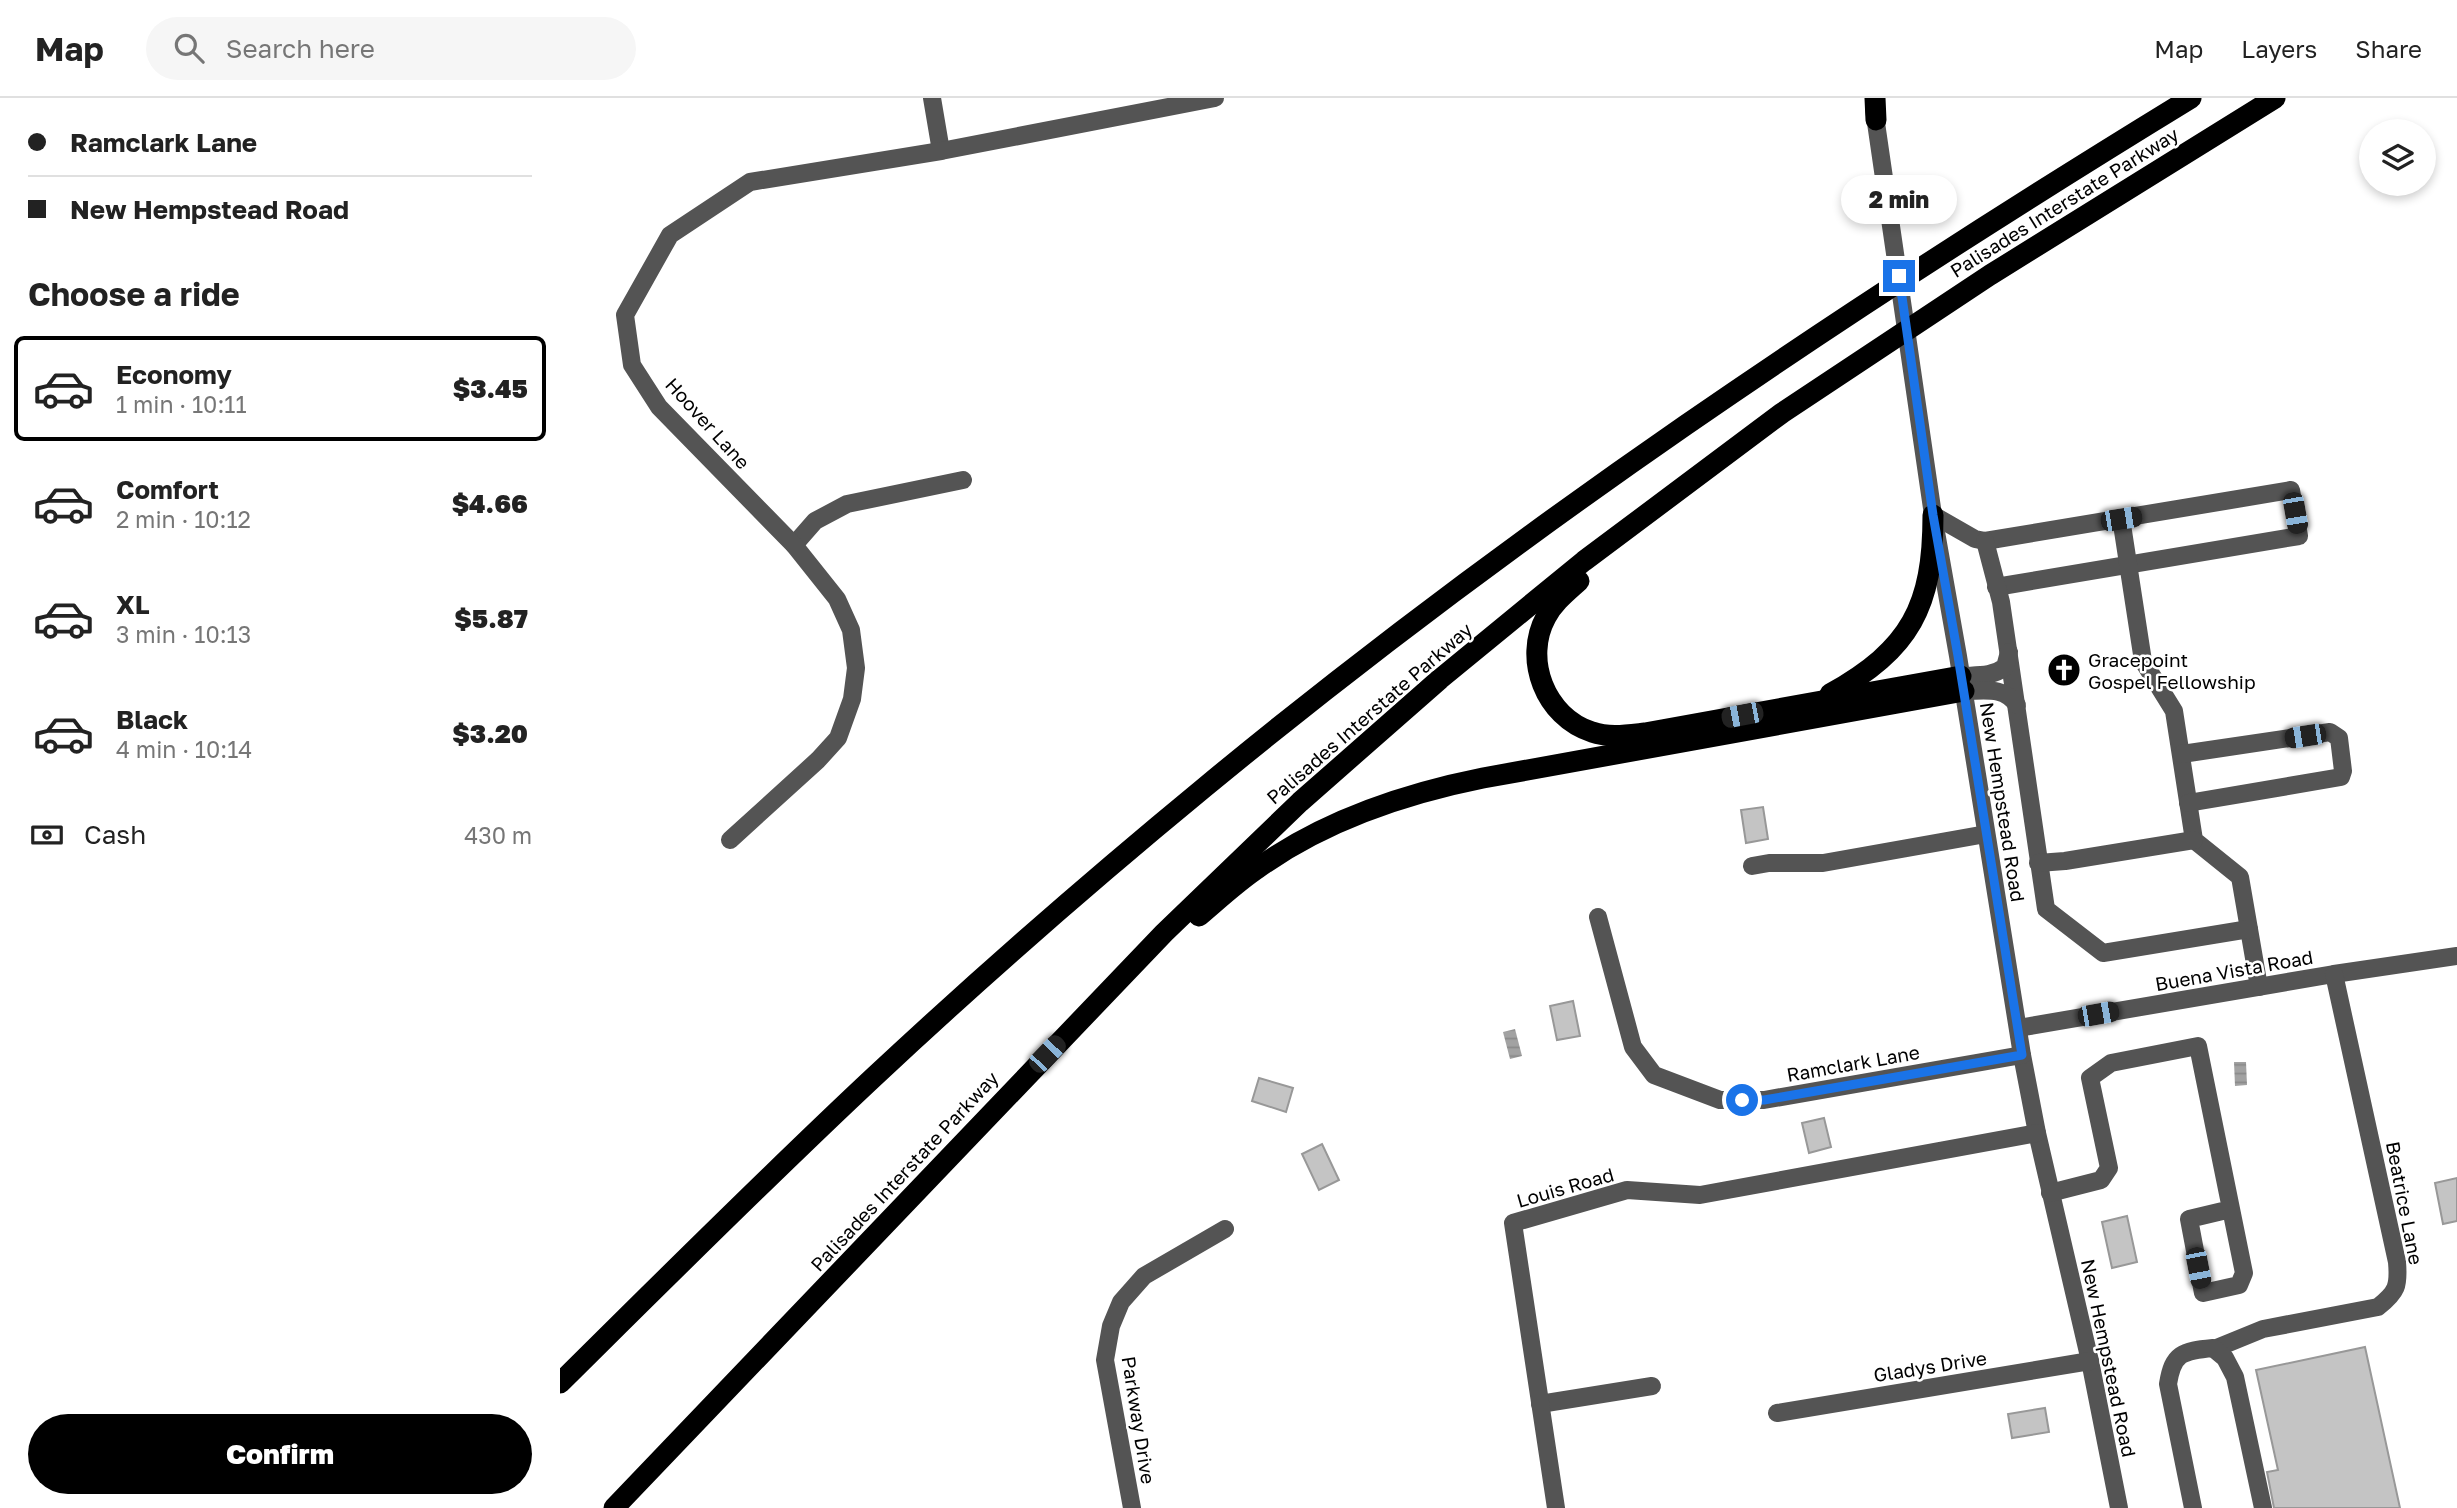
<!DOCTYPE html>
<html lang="en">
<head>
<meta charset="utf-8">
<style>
  body { margin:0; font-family:"Golos Text",sans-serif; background:#f6f6f6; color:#222; height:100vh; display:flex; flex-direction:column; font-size:26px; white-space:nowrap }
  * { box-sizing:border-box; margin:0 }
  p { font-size:23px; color:#767676 }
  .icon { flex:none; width:38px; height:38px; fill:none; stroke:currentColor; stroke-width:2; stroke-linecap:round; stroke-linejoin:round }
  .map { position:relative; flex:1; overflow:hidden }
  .drawer { display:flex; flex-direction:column; background:#fff; width:560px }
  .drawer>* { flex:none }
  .hud { display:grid; align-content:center; height:154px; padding:0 28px; background:#fff }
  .fabs { position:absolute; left:1799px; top:21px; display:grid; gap:14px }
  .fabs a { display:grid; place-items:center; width:77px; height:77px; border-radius:50%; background:#fff; box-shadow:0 4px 10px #0003; font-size:35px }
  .end { position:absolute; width:32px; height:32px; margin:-16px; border:9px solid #1a73e8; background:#fff; box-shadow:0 0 0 4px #fff }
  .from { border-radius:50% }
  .bubble { position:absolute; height:49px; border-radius:24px; background:#fff; box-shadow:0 4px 10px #0003; font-size:23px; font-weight:800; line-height:49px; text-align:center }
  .car { position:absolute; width:21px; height:42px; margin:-21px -10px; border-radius:9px; box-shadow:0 0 5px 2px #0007; background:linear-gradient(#222 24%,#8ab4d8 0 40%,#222 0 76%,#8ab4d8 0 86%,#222 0) }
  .hud b { display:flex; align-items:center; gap:24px; height:66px; font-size:26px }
  .hud b+b { border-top:2px solid #e0e0e0 }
  .hud i { width:18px; height:18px; background:#222 }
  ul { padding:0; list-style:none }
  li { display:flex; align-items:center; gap:21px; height:105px; margin:0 14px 10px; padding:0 14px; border:4px solid transparent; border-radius:10px }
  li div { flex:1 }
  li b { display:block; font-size:26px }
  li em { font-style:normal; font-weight:800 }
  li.selected { border-color:#000 }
  li>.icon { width:63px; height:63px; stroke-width:1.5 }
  h2 { padding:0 28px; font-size:32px; line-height:84px }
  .pay { display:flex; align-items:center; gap:18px; height:77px; padding:0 28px; font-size:26px }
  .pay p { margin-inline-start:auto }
  .cta { display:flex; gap:14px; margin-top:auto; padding:14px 28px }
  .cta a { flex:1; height:80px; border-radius:42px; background:#000; color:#fff; font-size:28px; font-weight:800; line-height:80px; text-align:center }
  header { display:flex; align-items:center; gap:42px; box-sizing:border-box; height:98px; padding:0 35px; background:#fff; border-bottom:2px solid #e0e0e0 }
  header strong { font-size:33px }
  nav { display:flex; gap:38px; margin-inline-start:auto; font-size:24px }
  .search { width:490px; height:63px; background:#f6f6f6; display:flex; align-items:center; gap:18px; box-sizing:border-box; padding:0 24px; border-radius:38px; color:#767676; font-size:26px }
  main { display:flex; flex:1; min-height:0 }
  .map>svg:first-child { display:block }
  .water { fill:url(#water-rules) }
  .building { fill:#c4c4c4; stroke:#989898; stroke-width:2 }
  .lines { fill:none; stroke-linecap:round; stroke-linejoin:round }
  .minor { stroke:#545454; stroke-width:18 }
  .highway { stroke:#000; stroke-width:21 }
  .route { stroke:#1a73e8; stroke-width:9 }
  .labels { text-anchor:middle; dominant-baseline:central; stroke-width:5; stroke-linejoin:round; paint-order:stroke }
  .street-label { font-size:19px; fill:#000; stroke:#fff }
  .poi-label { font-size:19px; fill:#000; stroke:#fff; text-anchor:start }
</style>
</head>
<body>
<header>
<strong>Map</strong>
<div class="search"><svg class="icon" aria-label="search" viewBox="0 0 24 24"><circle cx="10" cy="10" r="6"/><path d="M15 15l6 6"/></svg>Search here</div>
<nav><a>Map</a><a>Layers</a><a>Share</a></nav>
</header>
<main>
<section class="drawer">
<div class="hud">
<b><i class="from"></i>Ramclark Lane</b>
<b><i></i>New Hempstead Road</b>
</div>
<h2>Choose a ride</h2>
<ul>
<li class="selected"><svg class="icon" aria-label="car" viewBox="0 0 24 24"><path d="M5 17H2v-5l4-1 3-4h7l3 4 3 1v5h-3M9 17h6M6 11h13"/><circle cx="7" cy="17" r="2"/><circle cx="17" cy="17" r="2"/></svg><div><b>Economy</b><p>1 min · 10:11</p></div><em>$3.45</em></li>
<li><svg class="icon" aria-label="car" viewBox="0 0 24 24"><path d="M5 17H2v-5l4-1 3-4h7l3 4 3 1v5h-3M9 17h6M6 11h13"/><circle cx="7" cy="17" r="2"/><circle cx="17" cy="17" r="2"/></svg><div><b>Comfort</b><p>2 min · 10:12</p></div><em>$4.66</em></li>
<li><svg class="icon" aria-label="car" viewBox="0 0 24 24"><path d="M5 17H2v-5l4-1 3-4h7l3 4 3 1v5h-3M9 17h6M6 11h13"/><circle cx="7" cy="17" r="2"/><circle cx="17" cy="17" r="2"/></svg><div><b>XL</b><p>3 min · 10:13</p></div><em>$5.87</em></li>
<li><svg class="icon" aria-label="car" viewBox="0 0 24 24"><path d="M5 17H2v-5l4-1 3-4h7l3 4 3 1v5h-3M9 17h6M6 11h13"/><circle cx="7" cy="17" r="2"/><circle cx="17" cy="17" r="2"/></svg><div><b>Black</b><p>4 min · 10:14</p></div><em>$3.20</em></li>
</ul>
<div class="pay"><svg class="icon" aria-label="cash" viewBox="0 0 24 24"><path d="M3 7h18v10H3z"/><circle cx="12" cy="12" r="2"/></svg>Cash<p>430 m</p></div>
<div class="cta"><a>Confirm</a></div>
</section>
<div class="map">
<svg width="1897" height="1410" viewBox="0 0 1897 1410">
  <defs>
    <pattern id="water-rules" width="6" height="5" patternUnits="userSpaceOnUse" patternTransform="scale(1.75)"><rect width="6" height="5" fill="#a2a2a2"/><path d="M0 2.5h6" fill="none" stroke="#8a8a8a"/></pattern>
  </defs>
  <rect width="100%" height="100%" fill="#fff"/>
  <g class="water">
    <path d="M955 931 962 958 950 961 943 934Z"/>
    <path d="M1674 964H1686L1687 987 1675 988Z"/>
  </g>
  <g class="building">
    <path d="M1203 709 1208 741 1186 745 1181 712Z"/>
    <path d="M1013 903 1020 938 997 942 990 908Z"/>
    <path d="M699 980 733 990 726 1014 692 1003Z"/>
    <path d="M1264 1020 1271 1049 1249 1055 1242 1025Z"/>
    <path d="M762 1046 779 1082 759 1092 742 1056Z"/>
    <path d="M1897 1080V1123L1883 1126 1875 1085Z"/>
    <path d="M1567 1118 1577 1164 1552 1170 1542 1124Z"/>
    <path d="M1805 1249 1840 1410H1714L1707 1374 1718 1372 1696 1272Z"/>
    <path d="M1485 1310 1489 1334 1452 1340 1448 1316Z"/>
  </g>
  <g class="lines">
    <g class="minor">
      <path d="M372 0 381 53"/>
      <path d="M1314 11 1373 417 1398 558 1462 957 1477 1035 1530 1263 1559 1410"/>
      <path d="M1373 417 1415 441 1425 443 1731 392 1739 438 1436 489"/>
      <path d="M1561 420 1583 563 1614 613 1634 742 1680 779 1699 889"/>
      <path d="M1425 443 1441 504 1486 811 1543 855 1689 831"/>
      <path d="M234 447 255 423 287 406 403 382"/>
      <path d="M1401 578C1417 577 1432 579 1445 569L1449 554"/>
      <path d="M1404 593C1425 593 1444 588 1457 607"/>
      <path d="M1622 656 1770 634 1779 640 1783 673 1781 679 1628 705"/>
      <path d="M170 742 258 662 278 640 292 601 296 570 291 532 277 501 234 447 99 309 72 267 65 217 110 137 190 84 381 53 655 0"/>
      <path d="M1478 765 1505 763 1634 742"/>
      <path d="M1192 768 1209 765H1263L1426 736"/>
      <path d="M1038 819 1073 949 1094 977 1160 1002H1204L1462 957"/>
      <path d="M1458 930 1774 876 1897 858"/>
      <path d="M1490 1095 1541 1082 1549 1070 1530 980 1551 965 1638 948 1684 1175 1679 1187 1643 1195 1629 1121 1671 1111"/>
      <path d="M1654 1251 1703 1231 1818 1209C1837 1194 1839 1188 1837 1164L1774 876"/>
      <path d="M980 1306 1092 1288"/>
      <path d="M1217 1315 1530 1263"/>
      <path d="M572 1410 545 1262 551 1228 561 1204 584 1178 665 1131"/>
      <path d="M996 1410 953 1125 1067 1092 1140 1097 1477 1035"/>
      <path d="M1633 1410 1608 1286C1613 1255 1622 1253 1653 1250L1665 1260 1675 1279 1703 1410"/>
    </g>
    <g class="highway">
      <path d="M1315 0 1316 22"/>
      <path d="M1019 483C1007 494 994 504 986 519 963 561 985 619 1032 634 1049 640 1067 637 1085 635L1401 578"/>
      <path d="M1270 596C1351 551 1373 508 1373 417"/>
      <path d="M639 818C658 802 677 784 698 770 765 722 843 696 923 680L1404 593"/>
      <path d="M0 1285C104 1182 208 1078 315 978 422 878 532 782 645 689 955 433 1289 209 1631 0"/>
      <path d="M54 1410 604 835 740 704 880 581 1024 463 1222 315 1430 177 1715 0"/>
    </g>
  </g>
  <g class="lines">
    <path class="route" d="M1182 1002H1204L1462 957 1398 558 1373 417 1339 178"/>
  </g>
  <defs>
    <symbol id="church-disc" viewBox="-11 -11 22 22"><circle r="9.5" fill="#000" stroke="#fff"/><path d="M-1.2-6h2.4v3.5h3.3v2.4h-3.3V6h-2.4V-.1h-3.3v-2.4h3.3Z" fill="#fff"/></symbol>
  </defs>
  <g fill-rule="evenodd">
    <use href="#church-disc" x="1485" y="553" width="38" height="38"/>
  </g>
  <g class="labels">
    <g class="street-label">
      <text transform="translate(1504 104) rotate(-32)">Palisades Interstate Parkway</text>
      <text transform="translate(148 325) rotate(48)">Hoover Lane</text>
      <text transform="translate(809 615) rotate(-41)">Palisades Interstate Parkway</text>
      <text transform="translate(1443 704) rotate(81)">New Hempstead Road</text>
      <text transform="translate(1674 872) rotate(-10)">Buena Vista Road</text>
      <text transform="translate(1293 965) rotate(-10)">Ramclark Lane</text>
      <text transform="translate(344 1073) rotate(-47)">Palisades Interstate Parkway</text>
      <text transform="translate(1005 1089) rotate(-16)">Louis Road</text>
      <text transform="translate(1845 1105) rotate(79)">Beatrice Lane</text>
      <text transform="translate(1549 1260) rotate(78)">New Hempstead Road</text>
      <text transform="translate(1370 1268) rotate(-9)">Gladys Drive</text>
      <text transform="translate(579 1322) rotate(81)">Parkway Drive</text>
    </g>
    <g class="poi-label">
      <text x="1528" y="561">Gracepoint<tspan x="1528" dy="22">Gospel Fellowship</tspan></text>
    </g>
  </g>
</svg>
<div class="fabs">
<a><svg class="icon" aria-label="layers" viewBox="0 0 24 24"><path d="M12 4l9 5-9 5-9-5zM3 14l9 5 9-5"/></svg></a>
</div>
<i class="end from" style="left:1182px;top:1002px"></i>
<i class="end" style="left:1339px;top:178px"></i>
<div class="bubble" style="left:1281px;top:77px;width:116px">2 min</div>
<i class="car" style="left:1735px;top:415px;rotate:170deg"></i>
<i class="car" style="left:1561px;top:421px;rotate:81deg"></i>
<i class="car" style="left:1182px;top:617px;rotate:259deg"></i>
<i class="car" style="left:1745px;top:638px;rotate:261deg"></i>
<i class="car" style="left:1538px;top:916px;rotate:80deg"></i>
<i class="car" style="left:487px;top:956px;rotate:44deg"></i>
<i class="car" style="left:1638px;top:1170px;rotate:169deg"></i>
</div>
</main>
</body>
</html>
